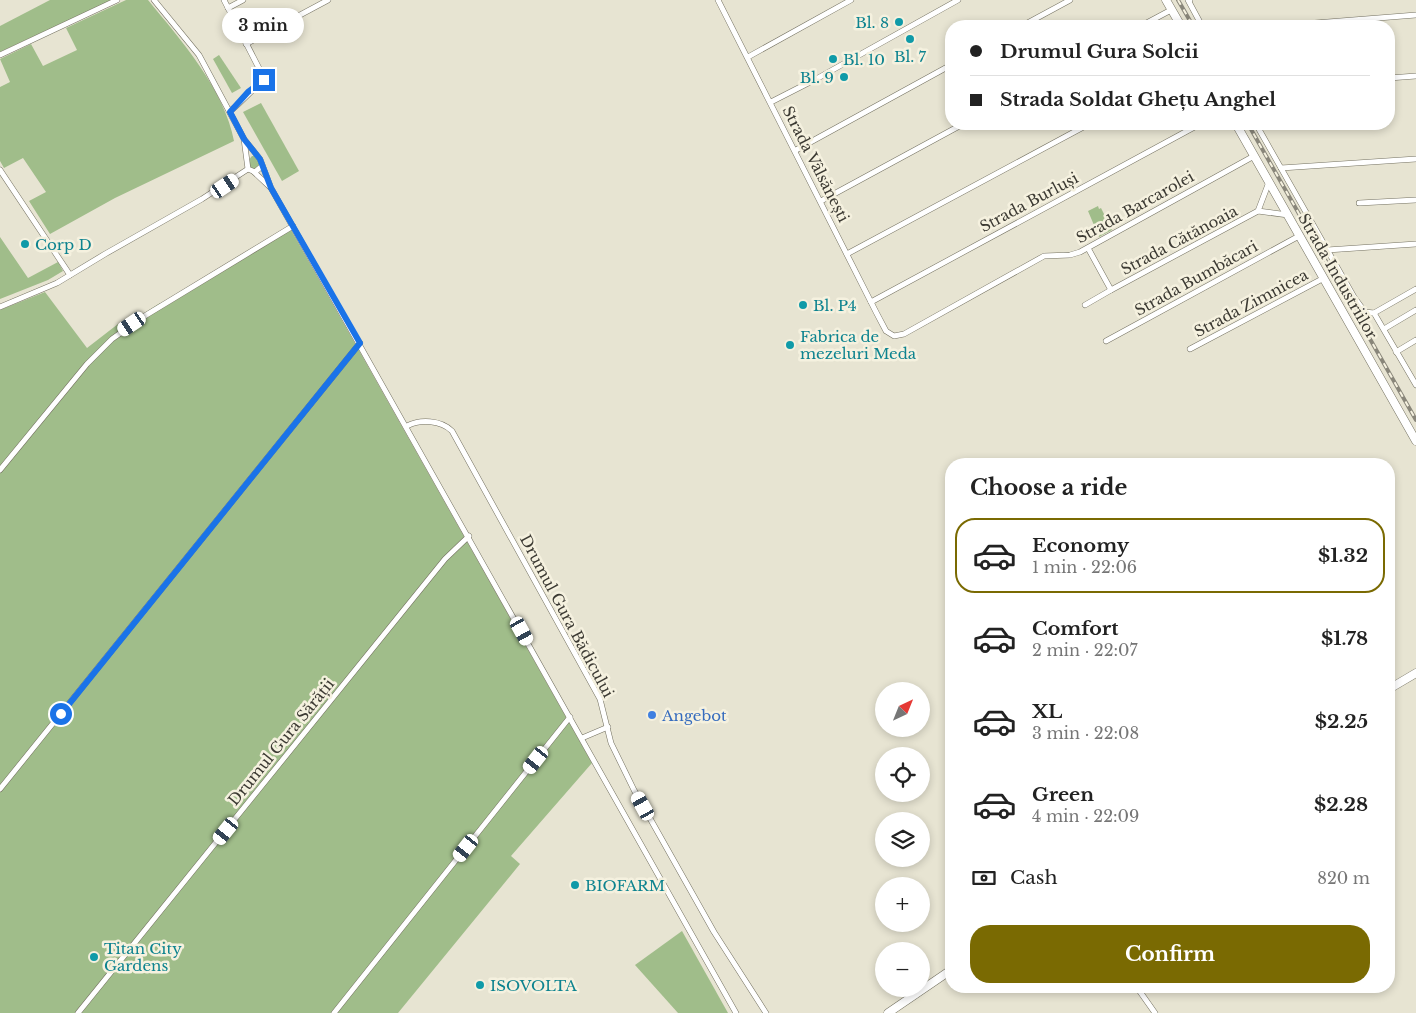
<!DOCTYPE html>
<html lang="en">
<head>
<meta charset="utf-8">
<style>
  body { margin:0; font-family:"Libre Baskerville",serif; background:#f6f6f6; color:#222; height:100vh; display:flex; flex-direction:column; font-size:19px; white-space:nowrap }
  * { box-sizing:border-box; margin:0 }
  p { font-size:16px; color:#767676 }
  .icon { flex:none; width:28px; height:28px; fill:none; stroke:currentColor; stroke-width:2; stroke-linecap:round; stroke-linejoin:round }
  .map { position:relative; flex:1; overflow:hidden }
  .drawer { position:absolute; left:945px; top:458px; width:450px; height:535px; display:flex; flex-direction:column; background:#fff; border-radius:20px; box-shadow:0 2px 8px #0003 }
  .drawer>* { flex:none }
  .hud { position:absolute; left:945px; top:20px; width:450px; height:110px; border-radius:20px; box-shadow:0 2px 8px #0003; display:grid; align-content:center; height:110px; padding:0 25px; background:#fff }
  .needle { width:32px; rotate:43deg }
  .tools { position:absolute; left:875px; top:682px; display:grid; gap:10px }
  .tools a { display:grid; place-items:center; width:55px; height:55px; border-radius:50%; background:#fff; box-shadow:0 2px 8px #0003; font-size:25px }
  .end { position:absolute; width:22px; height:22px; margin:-11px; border:6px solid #1a73e8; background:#fff; box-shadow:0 0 0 2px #fff }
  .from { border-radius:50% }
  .bubble { position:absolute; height:35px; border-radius:18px; background:#fff; box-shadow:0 2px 8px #0003; font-size:16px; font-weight:700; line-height:35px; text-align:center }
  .car { position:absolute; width:15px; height:30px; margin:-15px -8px; border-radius:6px; box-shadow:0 0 4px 1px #0007; background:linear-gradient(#fff 24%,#345 0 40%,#fff 0 76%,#345 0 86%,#fff 0) }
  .hud b { display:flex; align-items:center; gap:18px; height:48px; font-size:19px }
  .hud b+b { border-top:1px solid #e0e0e0 }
  .hud i { width:12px; height:12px; background:#222 }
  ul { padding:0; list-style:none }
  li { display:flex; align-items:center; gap:15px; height:75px; margin:0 10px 8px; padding:0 15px; border:2px solid transparent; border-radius:20px }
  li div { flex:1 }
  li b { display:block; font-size:19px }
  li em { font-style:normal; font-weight:700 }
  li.current { border-color:#7a6a02 }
  li>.icon { width:45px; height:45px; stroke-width:1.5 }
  h2 { padding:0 25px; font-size:22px; line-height:60px }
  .pay { display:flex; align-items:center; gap:12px; height:55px; padding:0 25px; font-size:19px }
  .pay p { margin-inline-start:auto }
  .action { display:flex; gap:10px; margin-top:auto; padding:10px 25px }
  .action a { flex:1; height:58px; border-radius:20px; background:#7a6a02; color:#fff; font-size:20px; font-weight:700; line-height:58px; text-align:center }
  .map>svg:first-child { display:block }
  .green { fill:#a0bd8a }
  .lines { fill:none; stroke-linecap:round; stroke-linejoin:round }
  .street-casing { stroke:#747161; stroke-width:6 }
  .secondary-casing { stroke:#747161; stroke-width:9 }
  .street { stroke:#fff; stroke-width:5 }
  .secondary { stroke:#fff; stroke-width:8 }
  .rail-casing { stroke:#89867a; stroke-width:4 }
  .rail { stroke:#f5f1df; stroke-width:2; stroke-dasharray:5.5; stroke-linecap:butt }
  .route { stroke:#1a73e8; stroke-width:6 }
  .culture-dot { fill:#0f9aa8; stroke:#f5f1df; stroke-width:2 }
  .shop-dot { fill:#3f7fe0; stroke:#f5f1df; stroke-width:2 }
  .labels { text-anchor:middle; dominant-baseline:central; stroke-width:5; stroke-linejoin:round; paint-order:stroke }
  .culture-label { font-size:15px; fill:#0d838f; stroke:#f5f1df; text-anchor:start }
  .street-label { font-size:15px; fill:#3c3a33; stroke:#f5f1df }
  .shop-label { font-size:15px; fill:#366cbe; stroke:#f5f1df; text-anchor:start }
</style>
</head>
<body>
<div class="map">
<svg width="1416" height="1013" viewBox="0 0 1416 1013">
  <rect width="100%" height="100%" fill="#e7e4d2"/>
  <g class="green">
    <path d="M50 0H112L0 52V26Z"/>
    <path d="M126 0H148C180 39 225 90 234 141L115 198 50 234 29 201 46 192 23 158 4 168 0 161V87L10 82 0 59 31 44 43 66 77 50 66 28Z"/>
    <path d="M219 55 241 88 232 93 213 59Z"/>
    <path d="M261 103 299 171 282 181 243 112Z"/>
    <path d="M252 156H255L262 163 255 172 246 163Z"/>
    <path d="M1098 206 1099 209 1101 208 1112 230 1099 237 1088 211Z"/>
    <path d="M291 230 592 763 511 856 520 864 398 1013H0V310L45 292 87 348 118 324 121 328 160 303 163 308Z"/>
    <path d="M0 237 28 278 58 262 63 271 48 280 0 299Z"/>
    <path d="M682 931 728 1013H678L635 965Z"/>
  </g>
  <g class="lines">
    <defs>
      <g id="street">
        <path d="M154 0 199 55 244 139 260 159 271 188 736 1013"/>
        <path d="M224 0 264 78C262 81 235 108 230 111"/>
        <path d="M718 0 876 312 886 331 894 336 904 334 1044 256 1070 255 1080 252 1254 156"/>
        <path d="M1190 0H1188L1202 26"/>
        <path d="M228 8 243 0"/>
        <path d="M1022 26 1070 0"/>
        <path d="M1141 26 1171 10"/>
        <path d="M1277 26 1416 15"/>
        <path d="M246 44 328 0"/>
        <path d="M0 55 117 0"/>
        <path d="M748 57 851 0"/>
        <path d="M1389 78 1416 76"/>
        <path d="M771 102 818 78 958 0"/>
        <path d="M1256 124 1354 297 1365 312 1374 313"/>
        <path d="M244 139 248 169 255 172 262 166"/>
        <path d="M796 150 951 65"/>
        <path d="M1281 168 1416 159"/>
        <path d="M0 170 70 275"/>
        <path d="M254 172 270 187"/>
        <path d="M821 201 963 124"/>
        <path d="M1359 203 1416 200"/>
        <path d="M1258 211 1269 182"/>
        <path d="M1088 248 1111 290 1258 211 1288 215"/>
        <path d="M1327 250 1416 244"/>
        <path d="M847 254 1089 124"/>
        <path d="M1416 289 1374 313 1416 385"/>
        <path d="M871 302 1200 124"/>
        <path d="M1085 305 1111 290"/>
        <path d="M0 307 57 283 105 254 202 199 248 169"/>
        <path d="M1384 329 1416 310"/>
        <path d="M1106 341 1299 236"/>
        <path d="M1190 349 1324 278"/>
        <path d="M1396 352 1416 340"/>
        <path d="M407 426C420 419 441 420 452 431L600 699 611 743 634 790 714 932 766 1013"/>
        <path d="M0 470 87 364 112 339 143 317 293 226"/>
        <path d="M582 738 608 727"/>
        <path d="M0 789 360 343"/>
        <path d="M1136 986 1155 1013"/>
        <path d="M78 1013 445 559 469 536"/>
        <path d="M334 1013 570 717"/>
      </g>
      <g id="secondary">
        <path d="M1166 0 1181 26"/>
        <path d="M1236 124 1416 441"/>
        <path d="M1389 689 1416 673"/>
        <path d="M888 1013 951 970"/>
      </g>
    </defs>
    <use href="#street" class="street-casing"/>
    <use href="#secondary" class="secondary-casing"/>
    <use href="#street" class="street"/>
    <use href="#secondary" class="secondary"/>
    <defs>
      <g id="rail">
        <path d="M1178 0 1193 26"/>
        <path d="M1248 124 1416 420"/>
      </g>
    </defs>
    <use href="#rail" class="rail-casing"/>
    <use href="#rail" class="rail"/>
  </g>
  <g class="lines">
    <path class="route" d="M61 714 360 343 271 188 260 159 244 139 230 112 248 92 264 80"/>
  </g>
  <g class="culture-dot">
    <circle cx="899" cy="22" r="5"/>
    <circle cx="910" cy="39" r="5"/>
    <circle cx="833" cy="59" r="5"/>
    <circle cx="844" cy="77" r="5"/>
    <circle cx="25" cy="244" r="5"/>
    <circle cx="803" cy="305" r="5"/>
    <circle cx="790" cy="345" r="5"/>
    <circle cx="575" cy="885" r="5"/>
    <circle cx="94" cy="957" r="5"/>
    <circle cx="480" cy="985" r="5"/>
  </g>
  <circle class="shop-dot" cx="652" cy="715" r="5"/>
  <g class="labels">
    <g class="culture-label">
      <text x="889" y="22" text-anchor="end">Bl. 8</text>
      <text x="910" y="56" text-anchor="middle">Bl. 7</text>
      <text x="843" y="59">Bl. 10</text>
      <text x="834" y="77" text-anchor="end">Bl. 9</text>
      <text x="35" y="244">Corp D</text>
      <text x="813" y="305">Bl. P4</text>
      <text x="800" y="336">Fabrica de<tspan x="800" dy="17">mezeluri Meda</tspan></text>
      <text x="585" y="885">BIOFARM</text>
      <text x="104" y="948">Titan City<tspan x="104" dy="17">Gardens</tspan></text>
      <text x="490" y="985">ISOVOLTA</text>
    </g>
    <g class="street-label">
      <text transform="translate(816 164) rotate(63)">Strada Vâlsănești</text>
      <text transform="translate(1029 202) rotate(-28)">Strada Burluși</text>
      <text transform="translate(1135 207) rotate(-29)">Strada Barcarolei</text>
      <text transform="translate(1179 240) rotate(-28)">Strada Cătănoaia</text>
      <text transform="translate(1338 276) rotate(60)">Strada Industriilor</text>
      <text transform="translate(1196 278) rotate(-29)">Strada Bumbăcari</text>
      <text transform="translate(1251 303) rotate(-28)">Strada Zimnicea</text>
      <text transform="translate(567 616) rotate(62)">Drumul Gura Bădicului</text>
      <text transform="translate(281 742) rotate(-51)">Drumul Gura Sărății</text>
    </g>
    <g class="shop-label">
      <text x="662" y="715">Angebot</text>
    </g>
  </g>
</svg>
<div class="tools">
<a><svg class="needle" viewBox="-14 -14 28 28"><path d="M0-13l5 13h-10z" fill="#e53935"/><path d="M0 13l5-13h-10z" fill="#767676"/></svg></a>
<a><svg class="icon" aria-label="locate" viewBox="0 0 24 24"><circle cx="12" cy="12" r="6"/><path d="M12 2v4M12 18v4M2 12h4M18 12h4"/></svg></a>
<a><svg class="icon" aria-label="layers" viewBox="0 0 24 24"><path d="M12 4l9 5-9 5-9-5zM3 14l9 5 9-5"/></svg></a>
<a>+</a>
<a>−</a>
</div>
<i class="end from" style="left:61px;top:714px"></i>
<i class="end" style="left:264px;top:80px"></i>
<div class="bubble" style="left:222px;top:8px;width:82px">3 min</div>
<i class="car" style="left:225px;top:186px;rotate:56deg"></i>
<i class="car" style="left:132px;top:324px;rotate:236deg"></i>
<i class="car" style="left:522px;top:631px;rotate:151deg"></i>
<i class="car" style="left:536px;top:760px;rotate:218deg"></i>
<i class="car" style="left:643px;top:806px;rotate:331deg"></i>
<i class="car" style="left:226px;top:831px;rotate:219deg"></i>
<i class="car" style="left:466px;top:848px;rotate:218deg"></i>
<div class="hud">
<b><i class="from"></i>Drumul Gura Solcii</b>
<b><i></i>Strada Soldat Ghețu Anghel</b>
</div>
<section class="drawer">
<h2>Choose a ride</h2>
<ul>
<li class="current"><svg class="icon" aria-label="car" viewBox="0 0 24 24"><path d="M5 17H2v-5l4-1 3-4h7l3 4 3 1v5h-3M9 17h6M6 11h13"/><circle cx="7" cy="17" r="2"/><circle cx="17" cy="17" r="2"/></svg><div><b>Economy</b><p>1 min · 22:06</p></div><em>$1.32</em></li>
<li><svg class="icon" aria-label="car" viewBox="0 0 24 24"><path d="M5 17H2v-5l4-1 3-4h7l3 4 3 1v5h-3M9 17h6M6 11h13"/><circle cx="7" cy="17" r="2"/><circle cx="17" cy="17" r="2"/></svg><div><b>Comfort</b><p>2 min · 22:07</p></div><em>$1.78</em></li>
<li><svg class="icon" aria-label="car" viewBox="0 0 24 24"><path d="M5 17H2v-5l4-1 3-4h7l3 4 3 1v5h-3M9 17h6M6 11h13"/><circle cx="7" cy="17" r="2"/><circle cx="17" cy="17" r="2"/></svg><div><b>XL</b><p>3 min · 22:08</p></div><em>$2.25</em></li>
<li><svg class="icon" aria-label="car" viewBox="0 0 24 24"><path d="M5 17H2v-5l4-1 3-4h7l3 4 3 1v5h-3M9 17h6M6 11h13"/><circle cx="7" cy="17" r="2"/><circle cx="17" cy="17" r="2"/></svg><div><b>Green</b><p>4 min · 22:09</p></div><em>$2.28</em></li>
</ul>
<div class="pay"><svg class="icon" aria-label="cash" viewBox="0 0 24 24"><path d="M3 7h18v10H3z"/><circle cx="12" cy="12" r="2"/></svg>Cash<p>820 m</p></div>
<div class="action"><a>Confirm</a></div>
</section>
</div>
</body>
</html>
